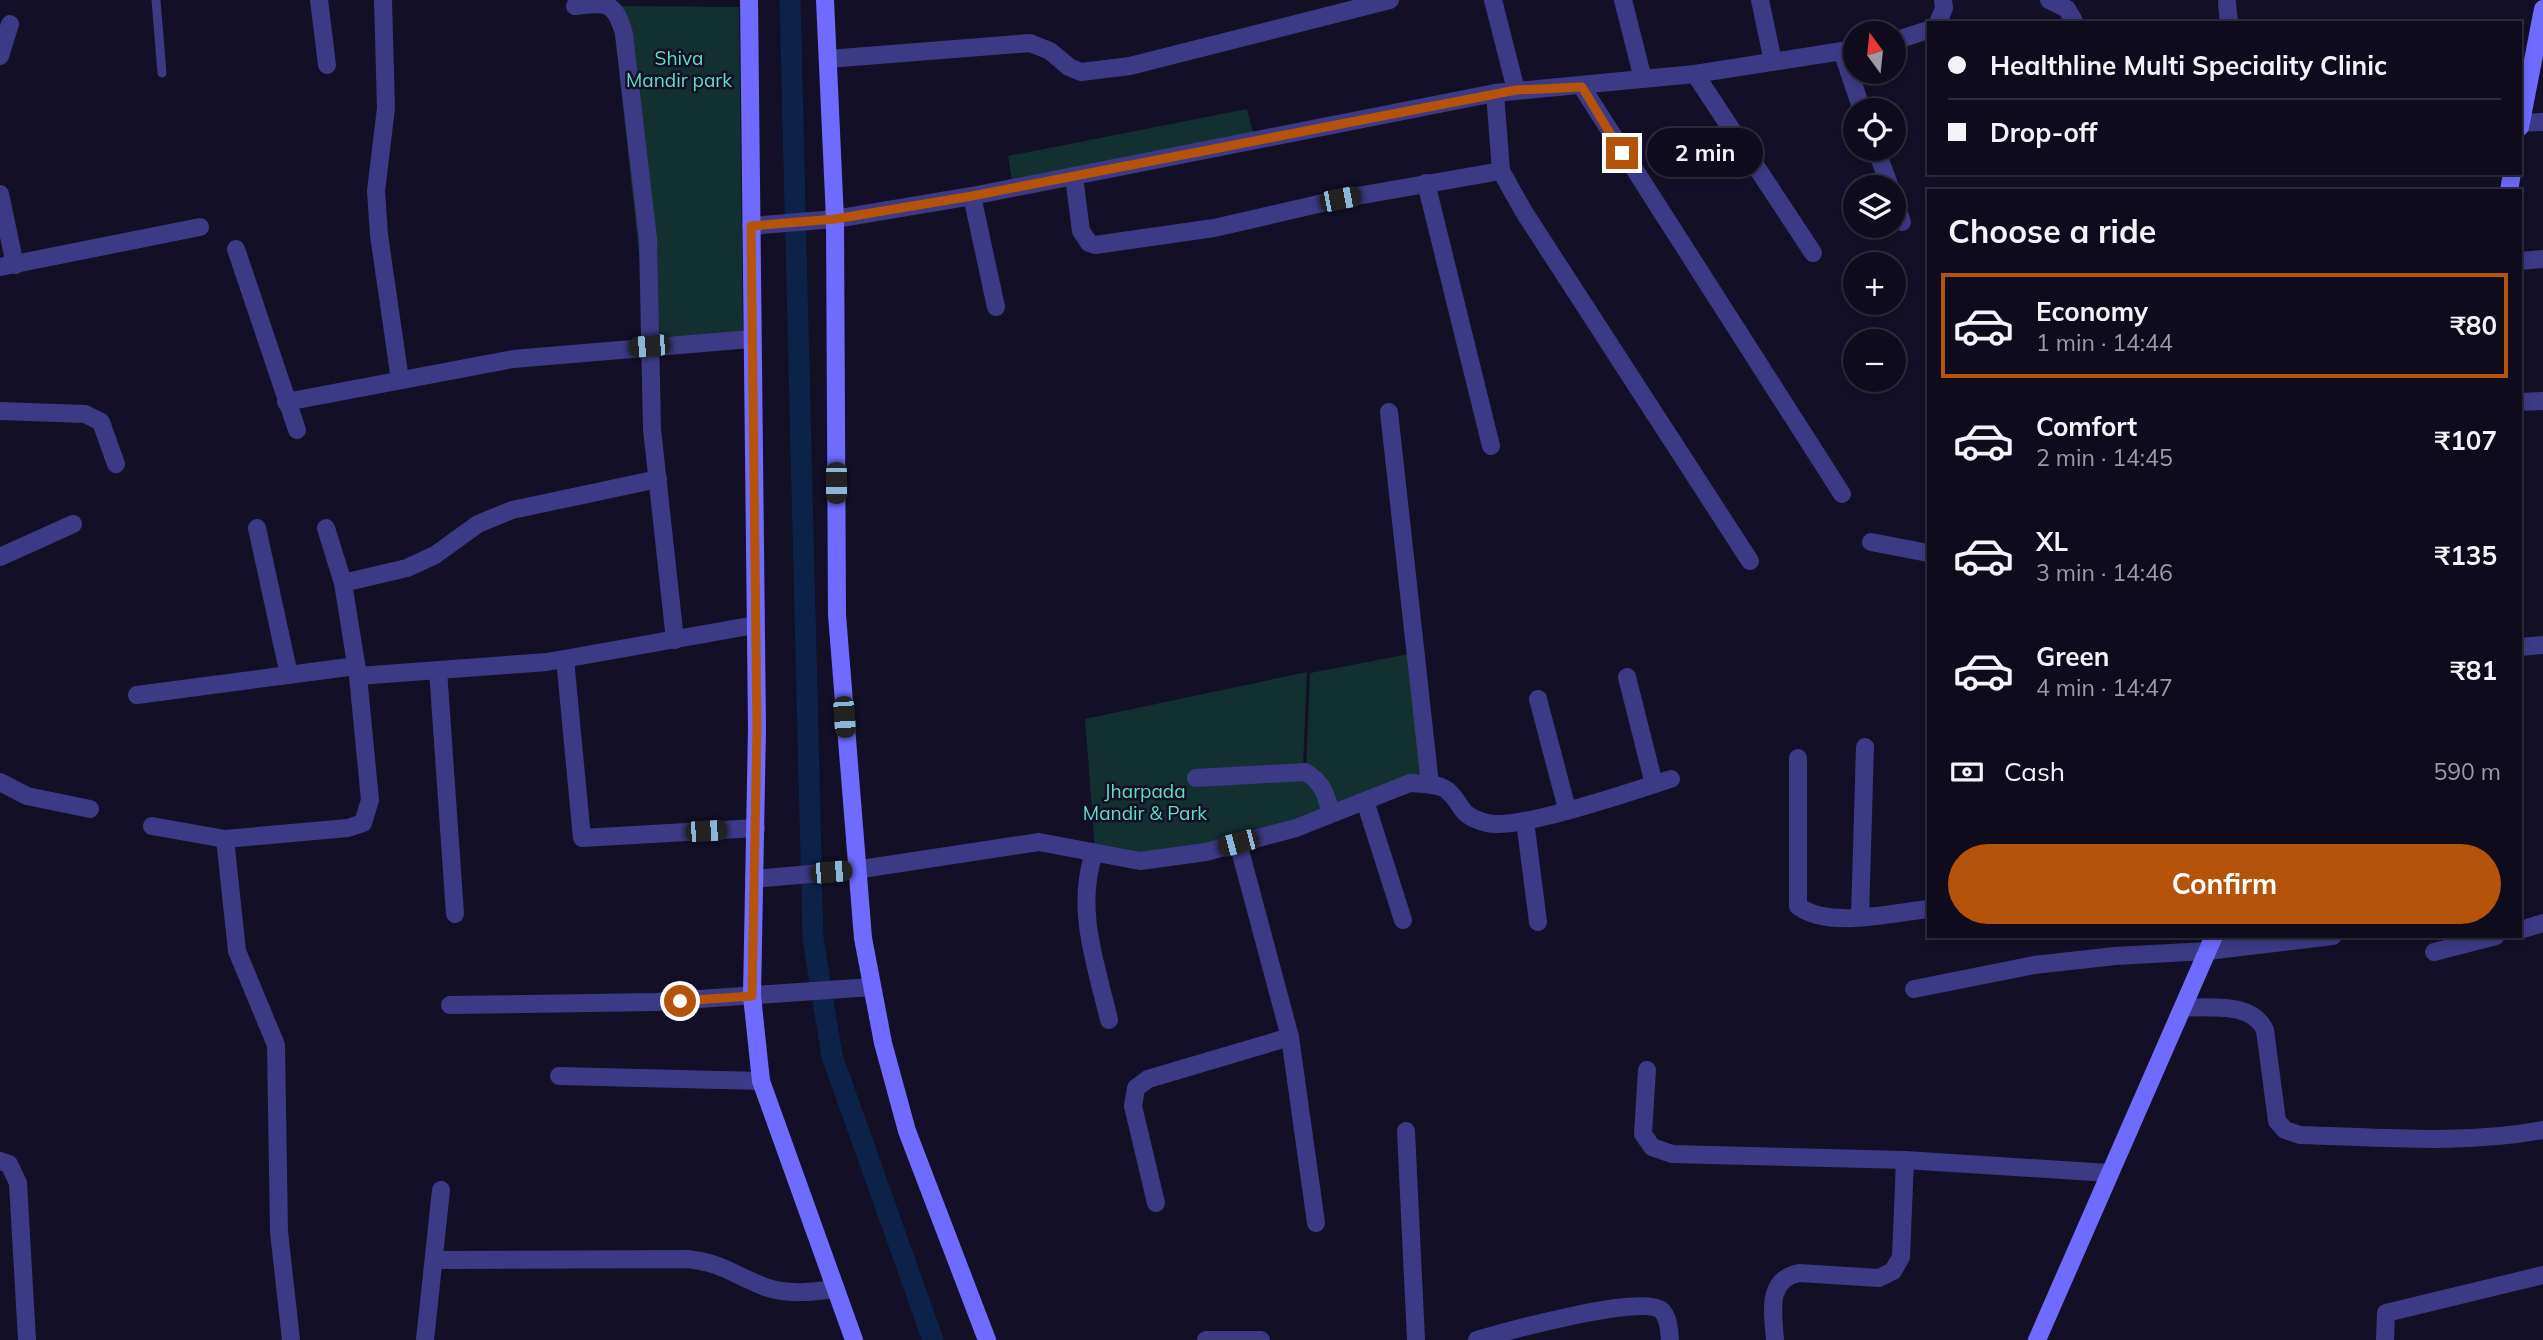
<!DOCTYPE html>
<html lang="en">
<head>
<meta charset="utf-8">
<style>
  body { margin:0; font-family:Mulish,sans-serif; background:#171425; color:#f1f3f6; height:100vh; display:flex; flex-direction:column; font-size:26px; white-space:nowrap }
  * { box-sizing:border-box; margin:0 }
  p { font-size:23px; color:#9b9ba3 }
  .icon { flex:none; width:38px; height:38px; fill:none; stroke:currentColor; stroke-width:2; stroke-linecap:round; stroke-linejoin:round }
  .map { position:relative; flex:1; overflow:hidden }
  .drawer { position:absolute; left:1927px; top:189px; width:595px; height:749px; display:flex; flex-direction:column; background:#0e0b1c; border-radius:0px; box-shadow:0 4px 10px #0003,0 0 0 2px #2e2b3b }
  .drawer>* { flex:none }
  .top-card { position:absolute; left:1927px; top:21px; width:595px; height:154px; border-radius:0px; box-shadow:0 4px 10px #0003,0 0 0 2px #2e2b3b; display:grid; align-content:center; height:154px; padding:0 21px; background:#0e0b1c }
  .needle { width:46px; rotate:345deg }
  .buttons { position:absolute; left:1843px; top:21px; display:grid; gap:14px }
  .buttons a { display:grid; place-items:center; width:63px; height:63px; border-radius:50%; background:#0e0b1c; box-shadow:0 4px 10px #0003,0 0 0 2px #2e2b3b; font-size:35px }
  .end { position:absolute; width:32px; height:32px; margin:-16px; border:9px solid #b45309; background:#fff; box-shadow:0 0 0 4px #fff }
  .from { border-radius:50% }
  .bubble { position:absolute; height:49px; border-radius:24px; background:#0e0b1c; box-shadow:0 4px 10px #0003,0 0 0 2px #2e2b3b; font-size:23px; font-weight:700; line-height:49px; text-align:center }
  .car { position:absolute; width:21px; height:42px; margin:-21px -10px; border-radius:9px; box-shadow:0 0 5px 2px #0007; background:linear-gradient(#222 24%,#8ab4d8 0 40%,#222 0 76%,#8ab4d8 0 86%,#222 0) }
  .top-card b { display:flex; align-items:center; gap:24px; height:66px; font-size:26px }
  .top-card b+b { border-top:2px solid #2e2b3b }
  .top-card i { width:18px; height:18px; background:#f1f3f6 }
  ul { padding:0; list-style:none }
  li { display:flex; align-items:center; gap:21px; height:105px; margin:0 14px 10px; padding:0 7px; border:4px solid transparent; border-radius:0px }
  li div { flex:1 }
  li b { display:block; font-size:26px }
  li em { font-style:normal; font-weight:700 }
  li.selected { border-color:#b45309 }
  li>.icon { width:63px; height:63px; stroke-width:1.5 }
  h2 { padding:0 21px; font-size:32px; line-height:84px }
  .pay { display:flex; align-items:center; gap:18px; height:77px; padding:0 21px; font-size:26px }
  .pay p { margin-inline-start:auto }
  .button { display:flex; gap:14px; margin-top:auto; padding:14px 21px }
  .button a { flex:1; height:80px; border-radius:42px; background:#b45309; color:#fff; font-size:28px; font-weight:700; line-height:80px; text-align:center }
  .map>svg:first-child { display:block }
  .green { fill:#12302f }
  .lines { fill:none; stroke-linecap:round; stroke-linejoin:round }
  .canal { stroke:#0c2248; stroke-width:21 }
  .lane { stroke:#3d3a85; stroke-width:9 }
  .street { stroke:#3d3a85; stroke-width:18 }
  .secondary { stroke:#6f6bff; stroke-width:18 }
  .route { stroke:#b45309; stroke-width:9 }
  .labels { text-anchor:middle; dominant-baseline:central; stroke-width:5; stroke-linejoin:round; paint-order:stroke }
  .park-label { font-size:19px; fill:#5fe0c0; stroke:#130f26 }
</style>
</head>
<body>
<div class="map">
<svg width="2543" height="1340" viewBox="0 0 2543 1340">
  <rect width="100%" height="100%" fill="#130f26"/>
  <g class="green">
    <path d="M612 6 739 7 743 337 649 346Z"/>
    <path d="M1247 109 1254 135 1012 180 1008 156Z"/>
    <path d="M1414 653 1428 782 1332 811 1306 769 1310 673Z"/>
    <path d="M1307 672 1303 769 1327 812 1237 840 1140 858 1095 849 1085 719Z"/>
  </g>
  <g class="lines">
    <path class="canal" d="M790 0 813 939 832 1056 933 1340"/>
    <path class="lane" d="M156 0 162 73"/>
    <g class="street">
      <path d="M319 0 327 65"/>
      <path d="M383 0 386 108 376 191 379 235 400 380"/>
      <path d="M1493 0 1516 90"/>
      <path d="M1623 0 1643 79"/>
      <path d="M1760 0 1773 62"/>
      <path d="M2049 0 2067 9 2075 23"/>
      <path d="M2227 3 2229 23"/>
      <path d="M575 6C606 2 615 1 624 34L648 239 652 429 675 640"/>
      <path d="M1938 23 1944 8 1943 0"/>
      <path d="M1894 41 1928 30"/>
      <path d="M1842 51 1862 110"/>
      <path d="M0 56 10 24"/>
      <path d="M828 59 1030 43 1050 51 1069 67 1081 72 1130 66 1390 0"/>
      <path d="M1695 74 1813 253"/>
      <path d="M1582 87 1842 494"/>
      <path d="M1495 93 1501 171 1524 212 1750 561"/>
      <path d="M2520 123 2543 122"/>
      <path d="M1876 149 1890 187"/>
      <path d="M1074 177 1081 231 1089 243 1095 245 1214 228 1340 199 1501 171"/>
      <path d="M1426 183 1491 446"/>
      <path d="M0 194 15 265"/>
      <path d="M972 196 996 307"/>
      <path d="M1894 198 1902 222"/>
      <path d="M751 226 835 219 972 196 1495 93 1695 74 1855 49"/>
      <path d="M236 249 297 430"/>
      <path d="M2520 261 2543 259"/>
      <path d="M0 267 200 227"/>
      <path d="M286 402 513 359 751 339"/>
      <path d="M2520 402 2543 401"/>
      <path d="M0 411 85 414 101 422 116 464"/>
      <path d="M1389 412 1430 784"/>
      <path d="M257 528 289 675"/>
      <path d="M1871 542 1928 553"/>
      <path d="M0 557 73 524"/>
      <path d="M343 583 407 568 435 555 478 524 512 510 658 479"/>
      <path d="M2520 647 2543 645"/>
      <path d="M565 659 582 838 756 828"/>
      <path d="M438 670 455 914"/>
      <path d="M358 676 547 662 755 625"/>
      <path d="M1627 677 1654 784"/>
      <path d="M137 695 356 666"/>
      <path d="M1538 699 1567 809"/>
      <path d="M1798 758V906C1828 929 1892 913 1928 909"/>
      <path d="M1196 778 1305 772C1323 782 1326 795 1331 813"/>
      <path d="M0 782 27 796 90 809"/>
      <path d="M1365 801 1403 920"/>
      <path d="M1525 821 1538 922"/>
      <path d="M152 826 225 839 348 828 363 823 370 800 358 676 343 583 326 528"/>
      <path d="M225 839 237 951 276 1045 279 1232 291 1340"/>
      <path d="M1238 843 1290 1037 1316 1223"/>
      <path d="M1094 853C1075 909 1096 964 1109 1020"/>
      <path d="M754 879 855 870 1039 842 1140 861 1206 852 1296 828 1410 783C1421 784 1437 783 1447 790 1464 804 1456 815 1487 823 1518 831 1635 790 1671 779"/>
      <path d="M1860 917 1865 747"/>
      <path d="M2520 930 2543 923"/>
      <path d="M2434 952 2496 936"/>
      <path d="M1914 989 2034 965 2115 956 2207 951 2333 936"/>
      <path d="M450 1005 656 1002 872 987"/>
      <path d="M2183 1007C2211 1009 2251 1001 2265 1030L2277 1121 2285 1130 2300 1135C2382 1137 2461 1145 2543 1130"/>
      <path d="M1647 1070 1643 1134 1652 1147 1672 1154 1905 1160 2109 1173"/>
      <path d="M559 1076 761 1081"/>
      <path d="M1406 1131 1416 1340"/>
      <path d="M0 1161 9 1164 18 1183 27 1340"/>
      <path d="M1156 1203 1133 1106 1136 1088 1148 1079 1290 1037"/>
      <path d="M435 1260 688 1259C723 1263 736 1276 765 1287 788 1295 813 1292 836 1289"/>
      <path d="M425 1340 441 1190"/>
      <path d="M1206 1340H1261"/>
      <path d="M1477 1340C1504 1332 1641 1294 1661 1310 1669 1317 1669 1330 1670 1340"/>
      <path d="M1775 1340C1773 1312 1766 1280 1799 1273L1879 1278 1893 1271 1901 1257 1905 1160"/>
      <path d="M2385 1340 2386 1313 2543 1275"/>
    </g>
    <g class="secondary">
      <path d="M749 0 757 728 752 996 761 1081 854 1340"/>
      <path d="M825 0 835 219 837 615 863 938 883 1043 907 1131 987 1340"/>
      <path d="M2520 127 2543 9"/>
      <path d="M2509 191 2512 173"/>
      <path d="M2037 1340 2214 936"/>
    </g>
  </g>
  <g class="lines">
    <path class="route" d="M680 1001 752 996 757 728 751 226 835 219 972 196 1516 90 1582 87 1622 153"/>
  </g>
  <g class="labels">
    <g class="park-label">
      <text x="679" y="58">Shiva<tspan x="679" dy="22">Mandir park</tspan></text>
      <text x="1145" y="791">Jharpada<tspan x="1145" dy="22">Mandir &amp; Park</tspan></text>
    </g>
  </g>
</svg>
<div class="buttons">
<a><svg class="needle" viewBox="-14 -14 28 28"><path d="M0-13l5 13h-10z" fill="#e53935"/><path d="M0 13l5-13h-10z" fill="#9b9ba3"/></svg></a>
<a><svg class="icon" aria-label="locate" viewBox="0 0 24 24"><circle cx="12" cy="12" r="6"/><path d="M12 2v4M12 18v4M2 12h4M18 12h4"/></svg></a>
<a><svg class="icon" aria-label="layers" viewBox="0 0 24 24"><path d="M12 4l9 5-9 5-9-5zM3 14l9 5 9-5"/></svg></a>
<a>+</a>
<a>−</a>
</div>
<i class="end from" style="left:680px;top:1001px"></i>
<i class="end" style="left:1622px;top:153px"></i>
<div class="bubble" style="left:1647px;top:128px;width:116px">2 min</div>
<i class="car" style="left:1340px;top:199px;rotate:79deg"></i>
<i class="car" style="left:649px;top:346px;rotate:265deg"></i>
<i class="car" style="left:836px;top:483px;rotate:180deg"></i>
<i class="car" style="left:844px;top:717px;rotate:176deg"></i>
<i class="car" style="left:706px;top:831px;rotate:87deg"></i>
<i class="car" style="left:1238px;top:843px;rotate:255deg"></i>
<i class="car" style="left:831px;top:872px;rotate:85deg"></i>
<div class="top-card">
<b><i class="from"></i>Healthline Multi Speciality Clinic</b>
<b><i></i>Drop-off</b>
</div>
<section class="drawer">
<h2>Choose a ride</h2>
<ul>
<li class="selected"><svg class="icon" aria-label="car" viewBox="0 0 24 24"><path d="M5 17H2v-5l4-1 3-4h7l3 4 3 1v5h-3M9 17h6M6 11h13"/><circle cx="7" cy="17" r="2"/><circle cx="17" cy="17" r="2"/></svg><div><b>Economy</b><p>1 min · 14:44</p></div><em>₹80</em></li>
<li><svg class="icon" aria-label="car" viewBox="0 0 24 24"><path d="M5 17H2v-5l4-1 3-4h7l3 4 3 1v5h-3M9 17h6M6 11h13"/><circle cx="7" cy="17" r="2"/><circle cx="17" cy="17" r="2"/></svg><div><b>Comfort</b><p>2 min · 14:45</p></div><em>₹107</em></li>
<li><svg class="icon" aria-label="car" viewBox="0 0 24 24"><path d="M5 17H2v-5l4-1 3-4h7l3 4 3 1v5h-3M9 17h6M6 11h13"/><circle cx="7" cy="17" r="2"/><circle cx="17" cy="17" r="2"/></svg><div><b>XL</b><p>3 min · 14:46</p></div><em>₹135</em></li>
<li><svg class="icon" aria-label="car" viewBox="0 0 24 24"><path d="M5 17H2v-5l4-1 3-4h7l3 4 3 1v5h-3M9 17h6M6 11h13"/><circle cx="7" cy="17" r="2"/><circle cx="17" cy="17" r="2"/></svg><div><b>Green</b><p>4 min · 14:47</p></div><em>₹81</em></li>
</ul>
<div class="pay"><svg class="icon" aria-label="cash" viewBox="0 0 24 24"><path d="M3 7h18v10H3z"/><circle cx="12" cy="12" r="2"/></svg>Cash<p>590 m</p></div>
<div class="button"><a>Confirm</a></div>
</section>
</div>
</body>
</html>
